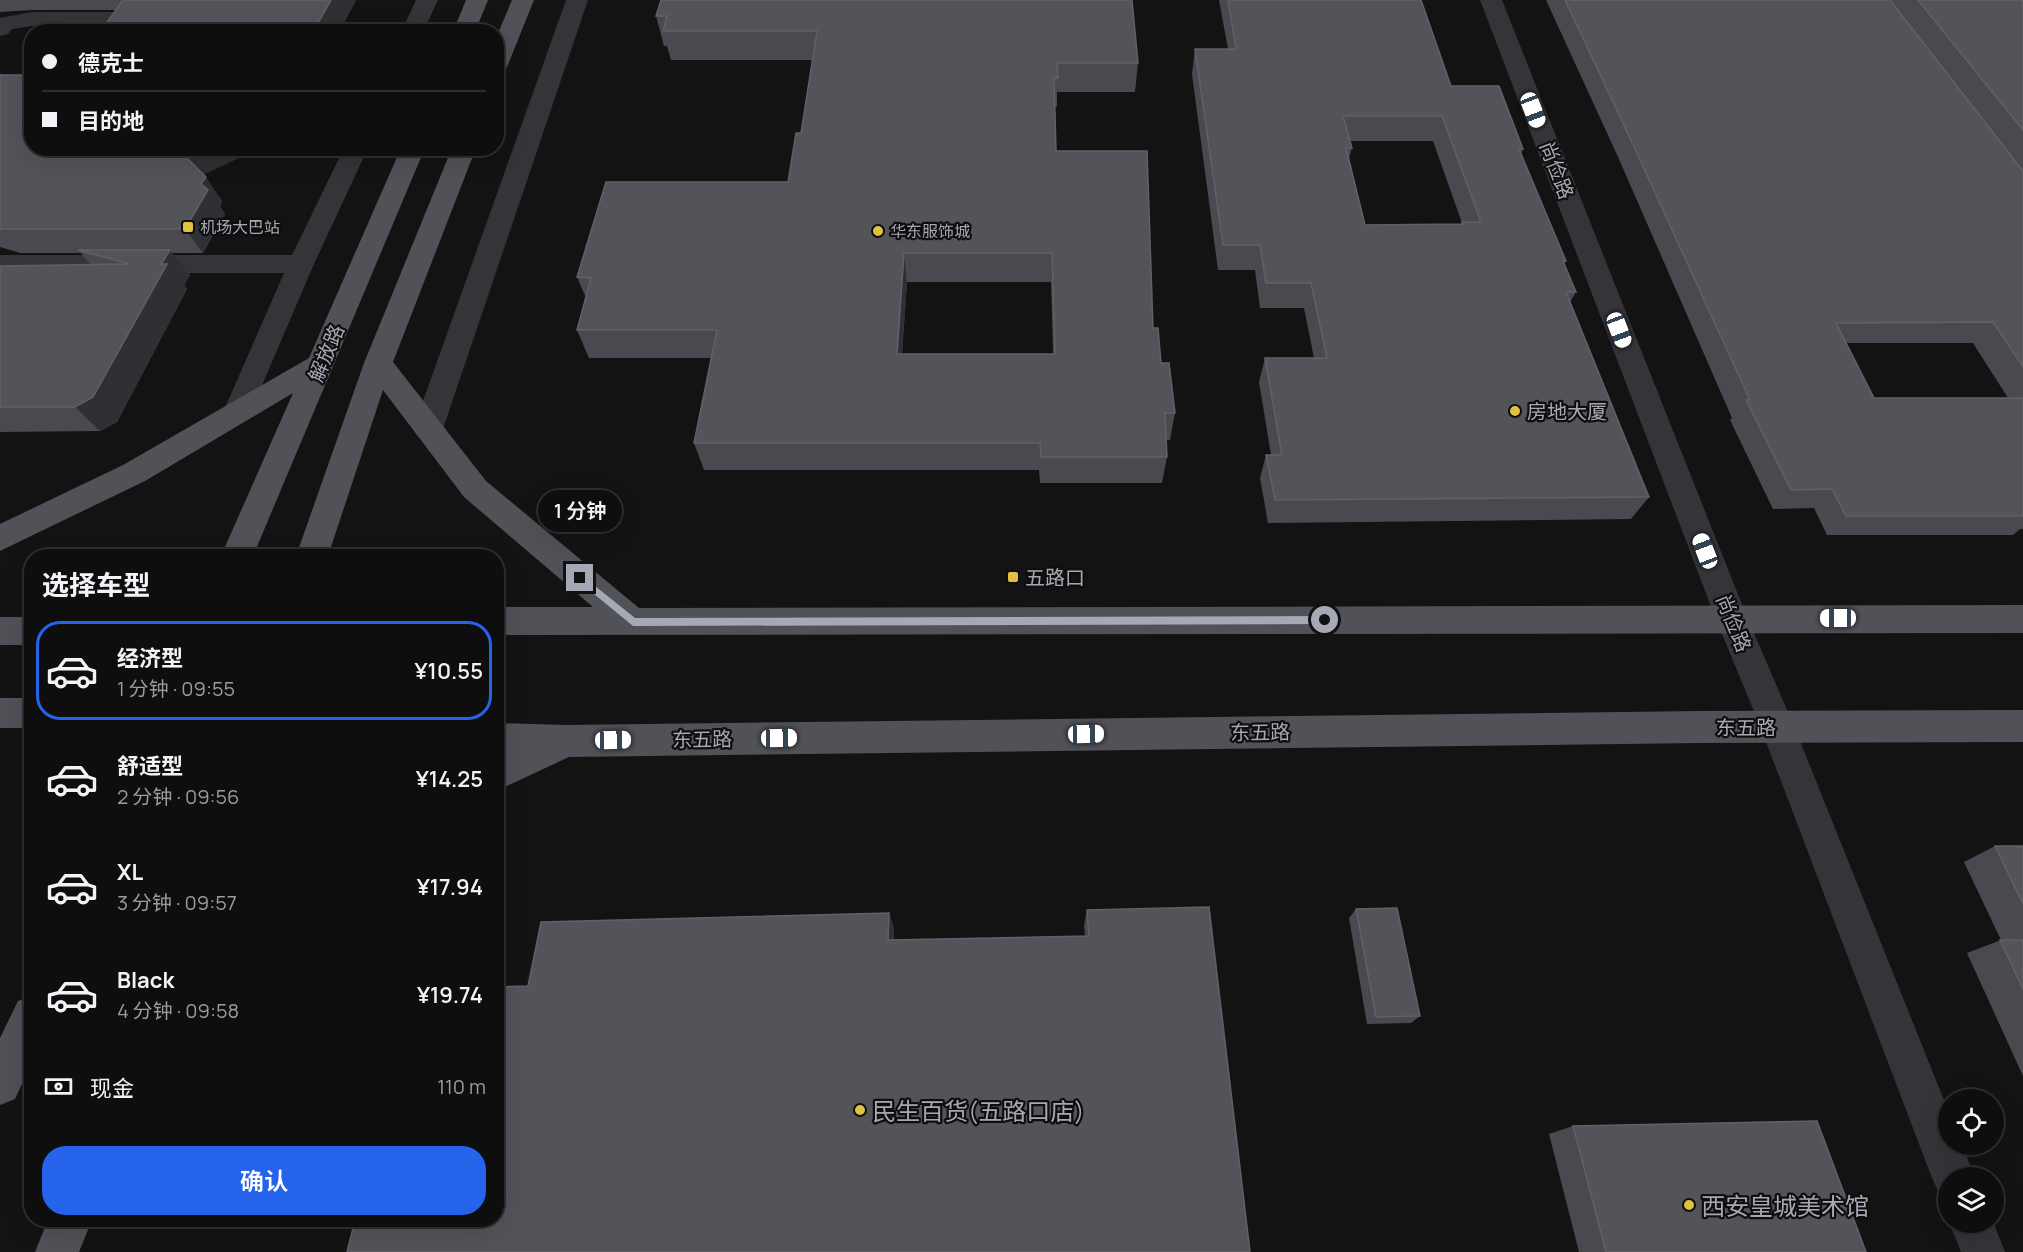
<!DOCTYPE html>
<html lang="zh">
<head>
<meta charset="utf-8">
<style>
  body { margin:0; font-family:Manrope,"Noto Sans SC",sans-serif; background:#171718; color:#f1f3f6; height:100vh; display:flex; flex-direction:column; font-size:22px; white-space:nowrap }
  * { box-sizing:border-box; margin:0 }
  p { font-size:20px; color:#9b9c9e }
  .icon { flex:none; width:33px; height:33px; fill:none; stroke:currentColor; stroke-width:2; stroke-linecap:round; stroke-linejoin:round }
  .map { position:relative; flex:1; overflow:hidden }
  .panel { position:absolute; left:24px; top:549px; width:480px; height:678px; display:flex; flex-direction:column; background:#0e0e0f; border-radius:24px; box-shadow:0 6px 24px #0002,0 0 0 2px #2e2e2f }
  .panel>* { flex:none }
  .guide { position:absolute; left:24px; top:24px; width:480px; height:132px; border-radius:24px; box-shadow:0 6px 24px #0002,0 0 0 2px #2e2e2f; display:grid; align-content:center; height:132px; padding:0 18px; background:#0e0e0f }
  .fabs { position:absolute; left:1938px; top:1089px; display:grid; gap:12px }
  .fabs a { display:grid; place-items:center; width:66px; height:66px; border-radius:50%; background:#0e0e0f; box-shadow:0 6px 24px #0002,0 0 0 2px #2e2e2f; font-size:30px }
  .end { position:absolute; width:27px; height:27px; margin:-14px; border:8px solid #a6a8b4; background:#111; box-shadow:0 0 0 3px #111 }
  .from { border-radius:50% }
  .bubble { position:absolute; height:42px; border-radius:21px; background:#0e0e0f; box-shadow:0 6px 24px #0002,0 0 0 2px #2e2e2f; font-size:20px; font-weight:600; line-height:42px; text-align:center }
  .car { position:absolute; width:18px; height:36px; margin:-18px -9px; border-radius:8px; box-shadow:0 0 4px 2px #0007; background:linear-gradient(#fff 24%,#345 0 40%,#fff 0 76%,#345 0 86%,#fff 0) }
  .guide b { display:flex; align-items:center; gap:21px; height:57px; font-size:22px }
  .guide b+b { border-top:2px solid #2e2e2f }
  .guide i { width:15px; height:15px; background:#f1f3f6 }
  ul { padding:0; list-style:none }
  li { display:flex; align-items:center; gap:18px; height:99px; margin:0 12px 9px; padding:0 6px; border:3px solid transparent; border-radius:24px }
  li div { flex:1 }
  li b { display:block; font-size:22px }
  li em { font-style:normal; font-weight:600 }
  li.selected { border-color:#2563eb }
  li>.icon { width:54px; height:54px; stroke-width:1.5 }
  h2 { padding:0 18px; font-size:27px; line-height:72px }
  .pay { display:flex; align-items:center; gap:15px; height:66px; padding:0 18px; font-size:22px }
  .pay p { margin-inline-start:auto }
  .primary-button { display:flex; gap:12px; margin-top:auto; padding:12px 18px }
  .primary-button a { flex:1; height:69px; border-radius:24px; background:#2563eb; color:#fff; font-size:24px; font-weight:600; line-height:69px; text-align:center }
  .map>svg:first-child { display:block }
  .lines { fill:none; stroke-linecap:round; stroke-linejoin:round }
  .minor { fill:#343439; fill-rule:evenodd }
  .major { fill:#515158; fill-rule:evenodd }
  .wall { fill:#494a4f; fill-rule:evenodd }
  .shaded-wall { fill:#2f3033 }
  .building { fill:#53545a; stroke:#606168; stroke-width:1.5; fill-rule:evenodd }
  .route { fill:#a6a8b4 }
  .poi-dot { fill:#dfc340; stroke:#0e0e0f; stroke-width:2 }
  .labels { text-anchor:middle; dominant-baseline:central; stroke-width:4.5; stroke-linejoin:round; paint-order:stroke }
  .far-poi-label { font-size:16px; fill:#a6a8b4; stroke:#0e0e0f; text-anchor:start }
  .street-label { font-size:20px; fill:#a6a8b4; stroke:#0e0e0f }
  .poi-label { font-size:20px; fill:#a6a8b4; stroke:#0e0e0f; text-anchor:start }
  .near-poi-label { font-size:24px; fill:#a6a8b4; stroke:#0e0e0f; text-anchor:start }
</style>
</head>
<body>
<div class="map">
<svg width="2023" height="1252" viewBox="0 0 2023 1252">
  <rect width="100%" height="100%" fill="#131314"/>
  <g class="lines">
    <g class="minor">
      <path d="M416 0H438L423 32H401Z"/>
      <path d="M566 0H588L443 429 438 437 428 440 418 437 413 429Z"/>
      <path d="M1480 0H1502L1747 617 1794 726 1948 1110V1144H1962L1975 1178H1948V1197L1939 1193 1932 1178 1760 726 1715 617Z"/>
      <path d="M32 12H119L127 14 130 19 127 24 119 26H32L12 29 8 34 0 36V18Z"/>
      <path d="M344 148H368L314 264 248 418 238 421 228 418 224 410 284 273H0V255H292Z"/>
      <path d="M1949 1222H1993L2005 1252H1961Z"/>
    </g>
    <g class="major">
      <path d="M466 0H488L475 32H453Z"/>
      <path d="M512 0H534L507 67 504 72 496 74V38Z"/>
      <path d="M401 148H425L253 556H221L293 393 145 481 0 551V524L123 465 309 358Z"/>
      <path d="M452 148H476L393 362 486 481 639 608 2023 605V633L496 635V607H593L464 497 383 390 328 556H296L364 363Z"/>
      <rect x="0" y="617" width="32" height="28"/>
      <rect x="0" y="698" width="32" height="30"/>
      <path d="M2023 710V742L1700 743 569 757 496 791V757L501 755H496V723L566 725 1700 711Z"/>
      <path d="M32 995V1062L15 1099 0 1105V1038L18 1001Z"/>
      <path d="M48 1220H92L79 1252H35Z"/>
    </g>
  </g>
  <g class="wall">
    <path d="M0 0H356L339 32H100L116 10H32L0 12Z"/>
    <path d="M661 0 1138 63 1135 92H1057V107H1055L1056 151 1153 328 1161 363 1175 413 1170 440H1166L1167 457 1162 483H1040L1039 470H704L694 443 711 358H589L577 330 586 298 577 277 788 182 801 133 813 60H671L667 46H664L656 16ZM907 282H1051L1053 354H902Z"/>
    <path d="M1219 0H1421L1451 86 1523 149 1521 154 1566 261 1564 264 1576 292 1570 302 1649 497 1631 519 1268 523 1260 478 1266 455H1271L1259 382 1265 358H1314L1304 308H1260L1255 270H1218L1192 74 1195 49H1228ZM1350 141H1433L1462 223 1461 224 1365 225 1349 158 1352 148Z"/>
    <path d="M1546 0H2023V529H2020L2013 535H1827L1814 508 1773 509 1730 420 1732 418 1618 157ZM1846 343H1973L2008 398H1874Z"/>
    <path d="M0 75 203 175 222 201 220 206 225 214 203 253H172L190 275 184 285 187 289 117 422 100 431 0 432V266L91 265 81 253H20L0 247Z"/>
    <path d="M1995 846H2023V1076L1967 953 2001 940 1964 862Z"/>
    <path d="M1356 909 1420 1016 1411 1023 1367 1024 1349 918Z"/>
    <path d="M1087 910 1250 1252 528 986 889 913 894 929V940L1085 936 1084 926Z"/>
    <path d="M1573 1126 1866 1252H1579L1549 1134Z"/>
  </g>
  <g class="shaded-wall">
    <path d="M331 0H356L339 32H313Z"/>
    <path d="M191 148H260L199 177 182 153Z"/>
    <path d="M206 177 222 201 220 206 225 214 203 253 185 229 201 184Z"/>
    <path d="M170 250 190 275 184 285 187 289 117 422 100 431 75 407Z"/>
    <path d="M904 253 907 282 900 382 897 354Z"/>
    <path d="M889 913 894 929 893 955 888 940Z"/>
  </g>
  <g class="building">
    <path d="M123 0H331L313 32H100Z"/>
    <path d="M661 0H1132L1138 63H1057L1058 78H1054L1056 151H1147L1153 328H1158L1161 363H1169L1175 413H1165L1167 457H1041L1040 443H694L717 330H577L591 278 577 277 606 182H788L796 133H801L817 31H663L667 16H656ZM904 253H1052L1055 354H897Z"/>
    <path d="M1228 0H1421L1451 86H1499L1523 149H1519L1566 261H1563L1576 292H1566L1649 497 1275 500 1266 455H1282L1265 358H1327L1311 283H1266L1260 245H1223L1195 49H1236ZM1343 116H1442L1481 222H1462L1463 224 1365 225 1346 148H1352Z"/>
    <path d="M1565 0H1890L2023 171V367L1993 322 1836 323 1874 398H2023V516H1846L1832 489 1791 490 1746 400H1750L1629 136Z"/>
    <path d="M1918 0H2023V130Z"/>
    <path d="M0 75H32V148H191L182 153 206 177 201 184 208 190 185 229H0Z"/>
    <path d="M78 250H170L161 264H167L93 397 75 407H0V266L130 264Z"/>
    <path d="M1995 846H2023V904Z"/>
    <path d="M1209 907 1250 1252H347L355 1220H496V987L528 986 541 922 889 913 888 940 1089 936 1087 910Z"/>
    <path d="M1397 908 1420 1016 1376 1017 1356 909Z"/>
    <path d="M2000 940H2023V989Z"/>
    <path d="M1817 1121 1866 1252H1606L1573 1126Z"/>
  </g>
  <path class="route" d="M580 574 635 618 1325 616 1330 620 1325 624 633 626 577 580 575 578Z"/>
  <g class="poi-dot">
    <rect x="182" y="221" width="12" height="12" rx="3"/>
    <circle cx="878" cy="231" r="6"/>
    <circle cx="1515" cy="411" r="6"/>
    <rect x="1007" y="571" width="12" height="12" rx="3"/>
    <circle cx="860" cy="1110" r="6"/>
    <circle cx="1689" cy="1205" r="6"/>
  </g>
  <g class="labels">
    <g class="far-poi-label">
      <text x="200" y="227">机场大巴站</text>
      <text x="890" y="231">华东服饰城</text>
    </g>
    <g class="street-label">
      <text transform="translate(1557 170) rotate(69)">尚俭路</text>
      <text transform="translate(326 353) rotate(-67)">解放路</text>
      <text transform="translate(1734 623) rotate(68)">尚俭路</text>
      <text x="1746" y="727">东五路</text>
      <text transform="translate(1260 732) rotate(-1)">东五路</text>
      <text transform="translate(702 739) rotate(-1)">东五路</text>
    </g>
    <g class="poi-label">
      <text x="1527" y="411">房地大厦</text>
      <text x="1025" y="577">五路口</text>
    </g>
    <g class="near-poi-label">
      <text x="872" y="1110">民生百货(五路口店)</text>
      <text x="1701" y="1205">西安皇城美术馆</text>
    </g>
  </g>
</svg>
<div class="fabs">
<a><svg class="icon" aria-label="locate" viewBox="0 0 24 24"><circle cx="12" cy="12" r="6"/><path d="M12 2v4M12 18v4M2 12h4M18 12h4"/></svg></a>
<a><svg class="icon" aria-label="layers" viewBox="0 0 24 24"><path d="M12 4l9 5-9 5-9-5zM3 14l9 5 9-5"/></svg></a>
</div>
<i class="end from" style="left:1325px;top:620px"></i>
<i class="end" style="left:580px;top:578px"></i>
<div class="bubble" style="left:538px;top:490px;width:84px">1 分钟</div>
<i class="car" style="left:1533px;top:110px;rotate:159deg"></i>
<i class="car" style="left:1619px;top:330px;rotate:159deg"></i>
<i class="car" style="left:1705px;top:551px;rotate:339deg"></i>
<i class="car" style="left:1838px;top:618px;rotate:270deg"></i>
<i class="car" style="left:1086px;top:734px;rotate:89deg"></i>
<i class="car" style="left:779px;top:738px;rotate:89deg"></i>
<i class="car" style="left:613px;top:740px;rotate:89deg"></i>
<div class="guide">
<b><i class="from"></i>德克士</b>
<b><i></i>目的地</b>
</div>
<section class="panel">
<h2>选择车型</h2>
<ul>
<li class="selected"><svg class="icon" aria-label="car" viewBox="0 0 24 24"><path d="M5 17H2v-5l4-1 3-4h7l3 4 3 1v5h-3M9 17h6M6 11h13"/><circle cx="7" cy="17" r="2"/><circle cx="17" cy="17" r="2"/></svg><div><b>经济型</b><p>1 分钟 · 09:55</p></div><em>¥10.55</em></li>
<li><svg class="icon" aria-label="car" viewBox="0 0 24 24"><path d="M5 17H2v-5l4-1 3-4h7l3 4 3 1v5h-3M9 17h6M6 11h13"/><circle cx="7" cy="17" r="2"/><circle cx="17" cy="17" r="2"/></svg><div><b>舒适型</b><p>2 分钟 · 09:56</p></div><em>¥14.25</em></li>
<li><svg class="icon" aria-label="car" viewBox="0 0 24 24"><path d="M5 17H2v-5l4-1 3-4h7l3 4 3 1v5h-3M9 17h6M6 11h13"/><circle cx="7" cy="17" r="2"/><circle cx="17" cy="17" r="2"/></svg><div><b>XL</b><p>3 分钟 · 09:57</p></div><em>¥17.94</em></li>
<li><svg class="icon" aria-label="car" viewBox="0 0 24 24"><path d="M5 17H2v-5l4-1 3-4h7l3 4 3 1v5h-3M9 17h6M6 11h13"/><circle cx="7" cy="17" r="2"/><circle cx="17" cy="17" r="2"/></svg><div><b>Black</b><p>4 分钟 · 09:58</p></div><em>¥19.74</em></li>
</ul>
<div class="pay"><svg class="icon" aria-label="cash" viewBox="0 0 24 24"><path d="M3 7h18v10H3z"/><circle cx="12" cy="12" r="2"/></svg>现金<p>110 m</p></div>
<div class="primary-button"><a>确认</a></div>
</section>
</div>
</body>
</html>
